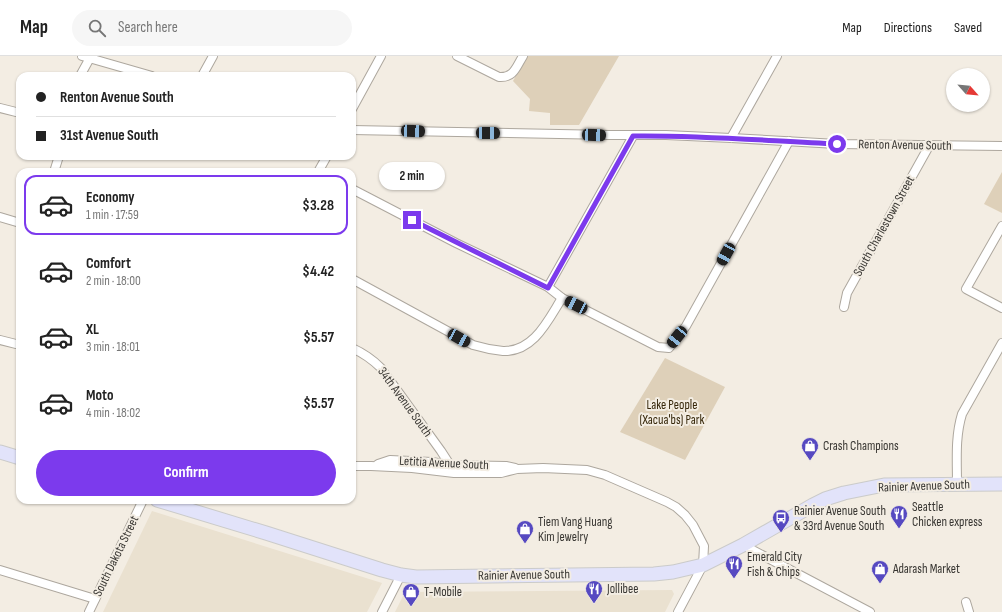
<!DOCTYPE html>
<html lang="en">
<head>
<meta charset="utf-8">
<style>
  body { margin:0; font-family:"Sofia Sans Condensed",sans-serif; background:#f6f6f6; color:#222; height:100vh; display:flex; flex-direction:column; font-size:15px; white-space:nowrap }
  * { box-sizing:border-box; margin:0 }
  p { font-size:13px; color:#767676 }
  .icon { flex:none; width:22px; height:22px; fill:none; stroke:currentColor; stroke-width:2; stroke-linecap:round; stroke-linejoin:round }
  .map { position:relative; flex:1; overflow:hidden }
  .drawer { position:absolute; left:16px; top:112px; width:340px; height:336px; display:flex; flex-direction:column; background:#fff; border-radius:12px; box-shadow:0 1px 3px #0004 }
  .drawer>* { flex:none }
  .banner { position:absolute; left:16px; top:16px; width:340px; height:88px; border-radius:12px; box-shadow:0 1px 3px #0004; display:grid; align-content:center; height:88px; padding:0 20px; background:#fff }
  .needle { width:26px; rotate:117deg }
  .fabs { position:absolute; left:946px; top:12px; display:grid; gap:8px }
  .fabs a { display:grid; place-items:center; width:44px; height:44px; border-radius:50%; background:#fff; box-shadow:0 1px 3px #0004; font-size:20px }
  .end { position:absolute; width:18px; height:18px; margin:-9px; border:5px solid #7c3aed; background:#fff; box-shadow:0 0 0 2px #fff }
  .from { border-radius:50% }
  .bubble { position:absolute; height:28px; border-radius:14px; background:#fff; box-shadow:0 1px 3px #0004; font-size:13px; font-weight:700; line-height:28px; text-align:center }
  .car { position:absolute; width:12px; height:24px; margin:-12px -6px; border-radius:5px; box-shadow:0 0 3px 1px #0007; background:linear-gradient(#222 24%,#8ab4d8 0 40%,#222 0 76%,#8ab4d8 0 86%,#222 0) }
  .banner b { display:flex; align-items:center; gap:14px; height:38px; font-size:15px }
  .banner b+b { border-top:1px solid #e0e0e0 }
  .banner i { width:10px; height:10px; background:#222 }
  ul { padding:7px 0 0; list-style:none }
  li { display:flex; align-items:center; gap:12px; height:60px; margin:0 8px 6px; padding:0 12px; border:2px solid transparent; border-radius:12px }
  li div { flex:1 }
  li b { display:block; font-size:15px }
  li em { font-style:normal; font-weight:700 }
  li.on { border-color:#7c3aed }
  li>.icon { width:36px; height:36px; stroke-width:1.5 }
  .cta { display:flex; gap:8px; margin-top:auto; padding:8px 20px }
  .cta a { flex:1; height:46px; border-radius:24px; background:#7c3aed; color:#fff; font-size:16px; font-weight:700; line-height:46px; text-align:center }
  header { display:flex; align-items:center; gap:24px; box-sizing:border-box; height:56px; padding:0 20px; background:#fff; border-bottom:1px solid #e0e0e0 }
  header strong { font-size:19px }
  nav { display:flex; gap:22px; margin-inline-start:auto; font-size:14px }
  .search { width:280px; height:36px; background:#f6f6f6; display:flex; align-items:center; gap:10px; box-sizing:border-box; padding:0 14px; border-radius:22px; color:#767676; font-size:15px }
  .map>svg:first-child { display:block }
  .built { fill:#eae1d0 }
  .green { fill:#ded0b9 }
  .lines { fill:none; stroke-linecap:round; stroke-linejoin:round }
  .street-casing { stroke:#ada79e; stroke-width:10 }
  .primary-casing { stroke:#cbcbca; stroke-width:15 }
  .street { stroke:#fff; stroke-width:8 }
  .primary { stroke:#e2e3fa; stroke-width:13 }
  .route { stroke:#7c3aed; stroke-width:5 }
  .labels { text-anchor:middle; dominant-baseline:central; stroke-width:4; stroke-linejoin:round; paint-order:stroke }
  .street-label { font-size:13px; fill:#383632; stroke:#f3ede3 }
  .park-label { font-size:13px; fill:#36270a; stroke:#f3ede3 }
  .poi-label { font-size:13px; fill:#383632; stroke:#f3ede3; text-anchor:start }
</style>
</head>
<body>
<header>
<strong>Map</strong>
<div class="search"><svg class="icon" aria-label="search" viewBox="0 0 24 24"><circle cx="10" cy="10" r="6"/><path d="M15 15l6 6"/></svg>Search here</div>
<nav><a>Map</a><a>Directions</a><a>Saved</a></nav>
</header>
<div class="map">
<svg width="1002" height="556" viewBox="0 0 1002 556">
  <rect width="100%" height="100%" fill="#f3ede3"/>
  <g class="built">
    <path d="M152 455 382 527 367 556H103Z"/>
    <path d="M672 534 674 538 665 556H395L405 536Z"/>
  </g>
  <g class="green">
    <path d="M527 0H619L579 69H550V57L529 55 530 43 513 25Z"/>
    <path d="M1002 116V157L984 148Z"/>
    <path d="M665 302 725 331 685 404 620 376Z"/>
  </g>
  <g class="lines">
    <defs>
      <g id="street">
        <path d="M82 0 152 20"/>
        <path d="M457 0 499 21C514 22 516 11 523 0"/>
        <path d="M80 20 91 0"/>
        <path d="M202 20 213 0"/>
        <path d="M0 52 20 57"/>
        <path d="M352 53 381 0"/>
        <path d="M352 74 610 79H666L731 82 837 88 1002 90"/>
        <path d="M731 82 777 0"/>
        <path d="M54 116 59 100"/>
        <path d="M318 116 327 100"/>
        <path d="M352 133 456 187 548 231 562 242 658 291 669 292 686 270 789 85"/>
        <path d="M0 161 20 167"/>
        <path d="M1002 170 966 233 1002 252"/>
        <path d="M352 223 473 289C483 292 493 294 503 295 534 296 548 264 562 242"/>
        <path d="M548 231 633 80"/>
        <path d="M844 251 847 237 929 90"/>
        <path d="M0 284 20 289"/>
        <path d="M352 292C363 297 372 303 381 312L441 395 450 409"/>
        <path d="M378 408 390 404 432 406 450 409 506 410 515 412"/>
        <path d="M352 410H371L412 412 454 417H501L517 413 543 412 587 414 605 419 667 446 676 451 685 459 693 469 704 490 703 509 678 556"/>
        <path d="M957 428C957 404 955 381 962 358L1002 287"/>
        <path d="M743 489 870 556"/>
        <path d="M0 514 95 543"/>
        <path d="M966 546 969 556"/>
        <path d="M89 556 143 444"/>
        <path d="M382 556 401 519"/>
      </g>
      <g id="primary">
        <path d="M0 396 20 402"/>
        <path d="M157 444 266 477 382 514 401 519 416 521 654 518 673 516 703 509 743 489 813 449 825 443 844 437 884 429 1002 428"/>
      </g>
    </defs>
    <use href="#street" class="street-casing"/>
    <use href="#primary" class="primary-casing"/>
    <use href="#street" class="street"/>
    <use href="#primary" class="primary"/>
  </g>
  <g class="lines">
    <path class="route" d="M412 164 548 232 633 80C701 79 769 85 837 88"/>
  </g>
  <defs>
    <symbol id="shop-pin" viewBox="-11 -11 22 30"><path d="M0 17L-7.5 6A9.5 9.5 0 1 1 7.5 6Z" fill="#5649c1" stroke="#f3ede3"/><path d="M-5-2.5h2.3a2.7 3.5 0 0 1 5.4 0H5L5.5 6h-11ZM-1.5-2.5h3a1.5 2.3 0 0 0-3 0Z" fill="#fff"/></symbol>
    <symbol id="restaurant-pin" viewBox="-11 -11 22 30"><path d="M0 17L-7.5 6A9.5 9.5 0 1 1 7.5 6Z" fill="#5649c1" stroke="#f3ede3"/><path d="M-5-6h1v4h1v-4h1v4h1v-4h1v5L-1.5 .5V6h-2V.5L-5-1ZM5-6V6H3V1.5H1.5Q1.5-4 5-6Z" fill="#fff"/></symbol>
    <symbol id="bus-pin" viewBox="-11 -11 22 30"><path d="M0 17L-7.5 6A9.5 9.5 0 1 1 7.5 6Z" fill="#5649c1" stroke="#f3ede3"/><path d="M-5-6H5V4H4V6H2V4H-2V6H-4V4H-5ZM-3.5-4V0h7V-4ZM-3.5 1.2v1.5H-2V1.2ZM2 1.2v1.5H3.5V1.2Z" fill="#fff"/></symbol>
  </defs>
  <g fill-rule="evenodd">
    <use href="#shop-pin" x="800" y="380" width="20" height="27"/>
    <use href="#restaurant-pin" x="889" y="448" width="20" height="27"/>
    <use href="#bus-pin" x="771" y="452" width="20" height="27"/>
    <use href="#shop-pin" x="515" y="463" width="20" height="27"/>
    <use href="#restaurant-pin" x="724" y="498" width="20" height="27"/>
    <use href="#shop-pin" x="870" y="503" width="20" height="27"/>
    <use href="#restaurant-pin" x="584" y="523" width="20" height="27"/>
    <use href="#shop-pin" x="401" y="526" width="20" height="27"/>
  </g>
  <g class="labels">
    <g class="street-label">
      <text transform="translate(905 89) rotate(1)">Renton Avenue South</text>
      <text transform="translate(884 170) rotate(-61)">South Charlestown Street</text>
      <text transform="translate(405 346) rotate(54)">34th Avenue South</text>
      <text transform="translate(444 407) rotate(3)">Letitia Avenue South</text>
      <text transform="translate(924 430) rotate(-2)">Rainier Avenue South</text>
      <text transform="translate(116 500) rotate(-64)">South Dakota Street</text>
      <text transform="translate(524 519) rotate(-1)">Rainier Avenue South</text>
    </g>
    <g class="park-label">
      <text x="672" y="349">Lake People<tspan x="672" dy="15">(Xacua'bs) Park</tspan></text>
    </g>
    <g class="poi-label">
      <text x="823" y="390">Crash Champions</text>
      <text x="912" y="451">Seattle<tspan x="912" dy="15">Chicken express</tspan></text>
      <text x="794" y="455">Rainier Avenue South<tspan x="794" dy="15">&amp; 33rd Avenue South</tspan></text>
      <text x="538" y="466">Tiem Vang Huang<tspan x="538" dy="15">Kim Jewelry</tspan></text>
      <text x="747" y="501">Emerald City<tspan x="747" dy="15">Fish &amp; Chips</tspan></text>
      <text x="893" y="513">Adarash Market</text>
      <text x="607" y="533">Jollibee</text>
      <text x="424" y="536">T-Mobile</text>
    </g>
  </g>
</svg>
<div class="fabs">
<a><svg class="needle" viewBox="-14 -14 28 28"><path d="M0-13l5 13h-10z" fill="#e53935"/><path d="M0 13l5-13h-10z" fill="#767676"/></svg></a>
</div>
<i class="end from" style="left:837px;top:88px"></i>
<i class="end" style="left:412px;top:164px"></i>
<div class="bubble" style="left:379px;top:106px;width:66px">2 min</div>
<i class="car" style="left:413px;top:75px;rotate:92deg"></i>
<i class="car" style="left:488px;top:77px;rotate:91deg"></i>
<i class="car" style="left:594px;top:79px;rotate:92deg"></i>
<i class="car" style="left:726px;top:198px;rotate:209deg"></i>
<i class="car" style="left:576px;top:249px;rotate:297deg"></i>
<i class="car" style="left:677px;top:281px;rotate:219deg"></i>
<i class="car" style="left:459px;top:282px;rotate:119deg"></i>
<div class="banner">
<b><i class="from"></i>Renton Avenue South</b>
<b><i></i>31st Avenue South</b>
</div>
<section class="drawer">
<ul>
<li class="on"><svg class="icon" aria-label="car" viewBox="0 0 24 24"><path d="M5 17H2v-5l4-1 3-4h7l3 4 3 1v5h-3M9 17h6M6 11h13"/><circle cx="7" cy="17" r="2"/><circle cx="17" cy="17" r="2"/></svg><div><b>Economy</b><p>1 min · 17:59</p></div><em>$3.28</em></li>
<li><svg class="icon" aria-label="car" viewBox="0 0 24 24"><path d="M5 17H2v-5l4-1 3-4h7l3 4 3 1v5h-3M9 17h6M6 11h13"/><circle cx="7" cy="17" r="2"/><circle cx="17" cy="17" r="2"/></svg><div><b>Comfort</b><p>2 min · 18:00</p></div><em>$4.42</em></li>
<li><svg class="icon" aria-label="car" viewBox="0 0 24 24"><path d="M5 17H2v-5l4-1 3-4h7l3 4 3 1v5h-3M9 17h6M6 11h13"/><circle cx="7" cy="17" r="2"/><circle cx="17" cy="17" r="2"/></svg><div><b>XL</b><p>3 min · 18:01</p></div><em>$5.57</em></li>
<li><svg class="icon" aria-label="car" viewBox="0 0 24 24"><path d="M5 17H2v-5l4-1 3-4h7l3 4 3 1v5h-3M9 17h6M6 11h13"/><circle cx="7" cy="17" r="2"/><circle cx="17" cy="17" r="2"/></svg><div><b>Moto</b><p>4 min · 18:02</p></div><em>$5.57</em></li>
</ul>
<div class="cta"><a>Confirm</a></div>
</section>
</div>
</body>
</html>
